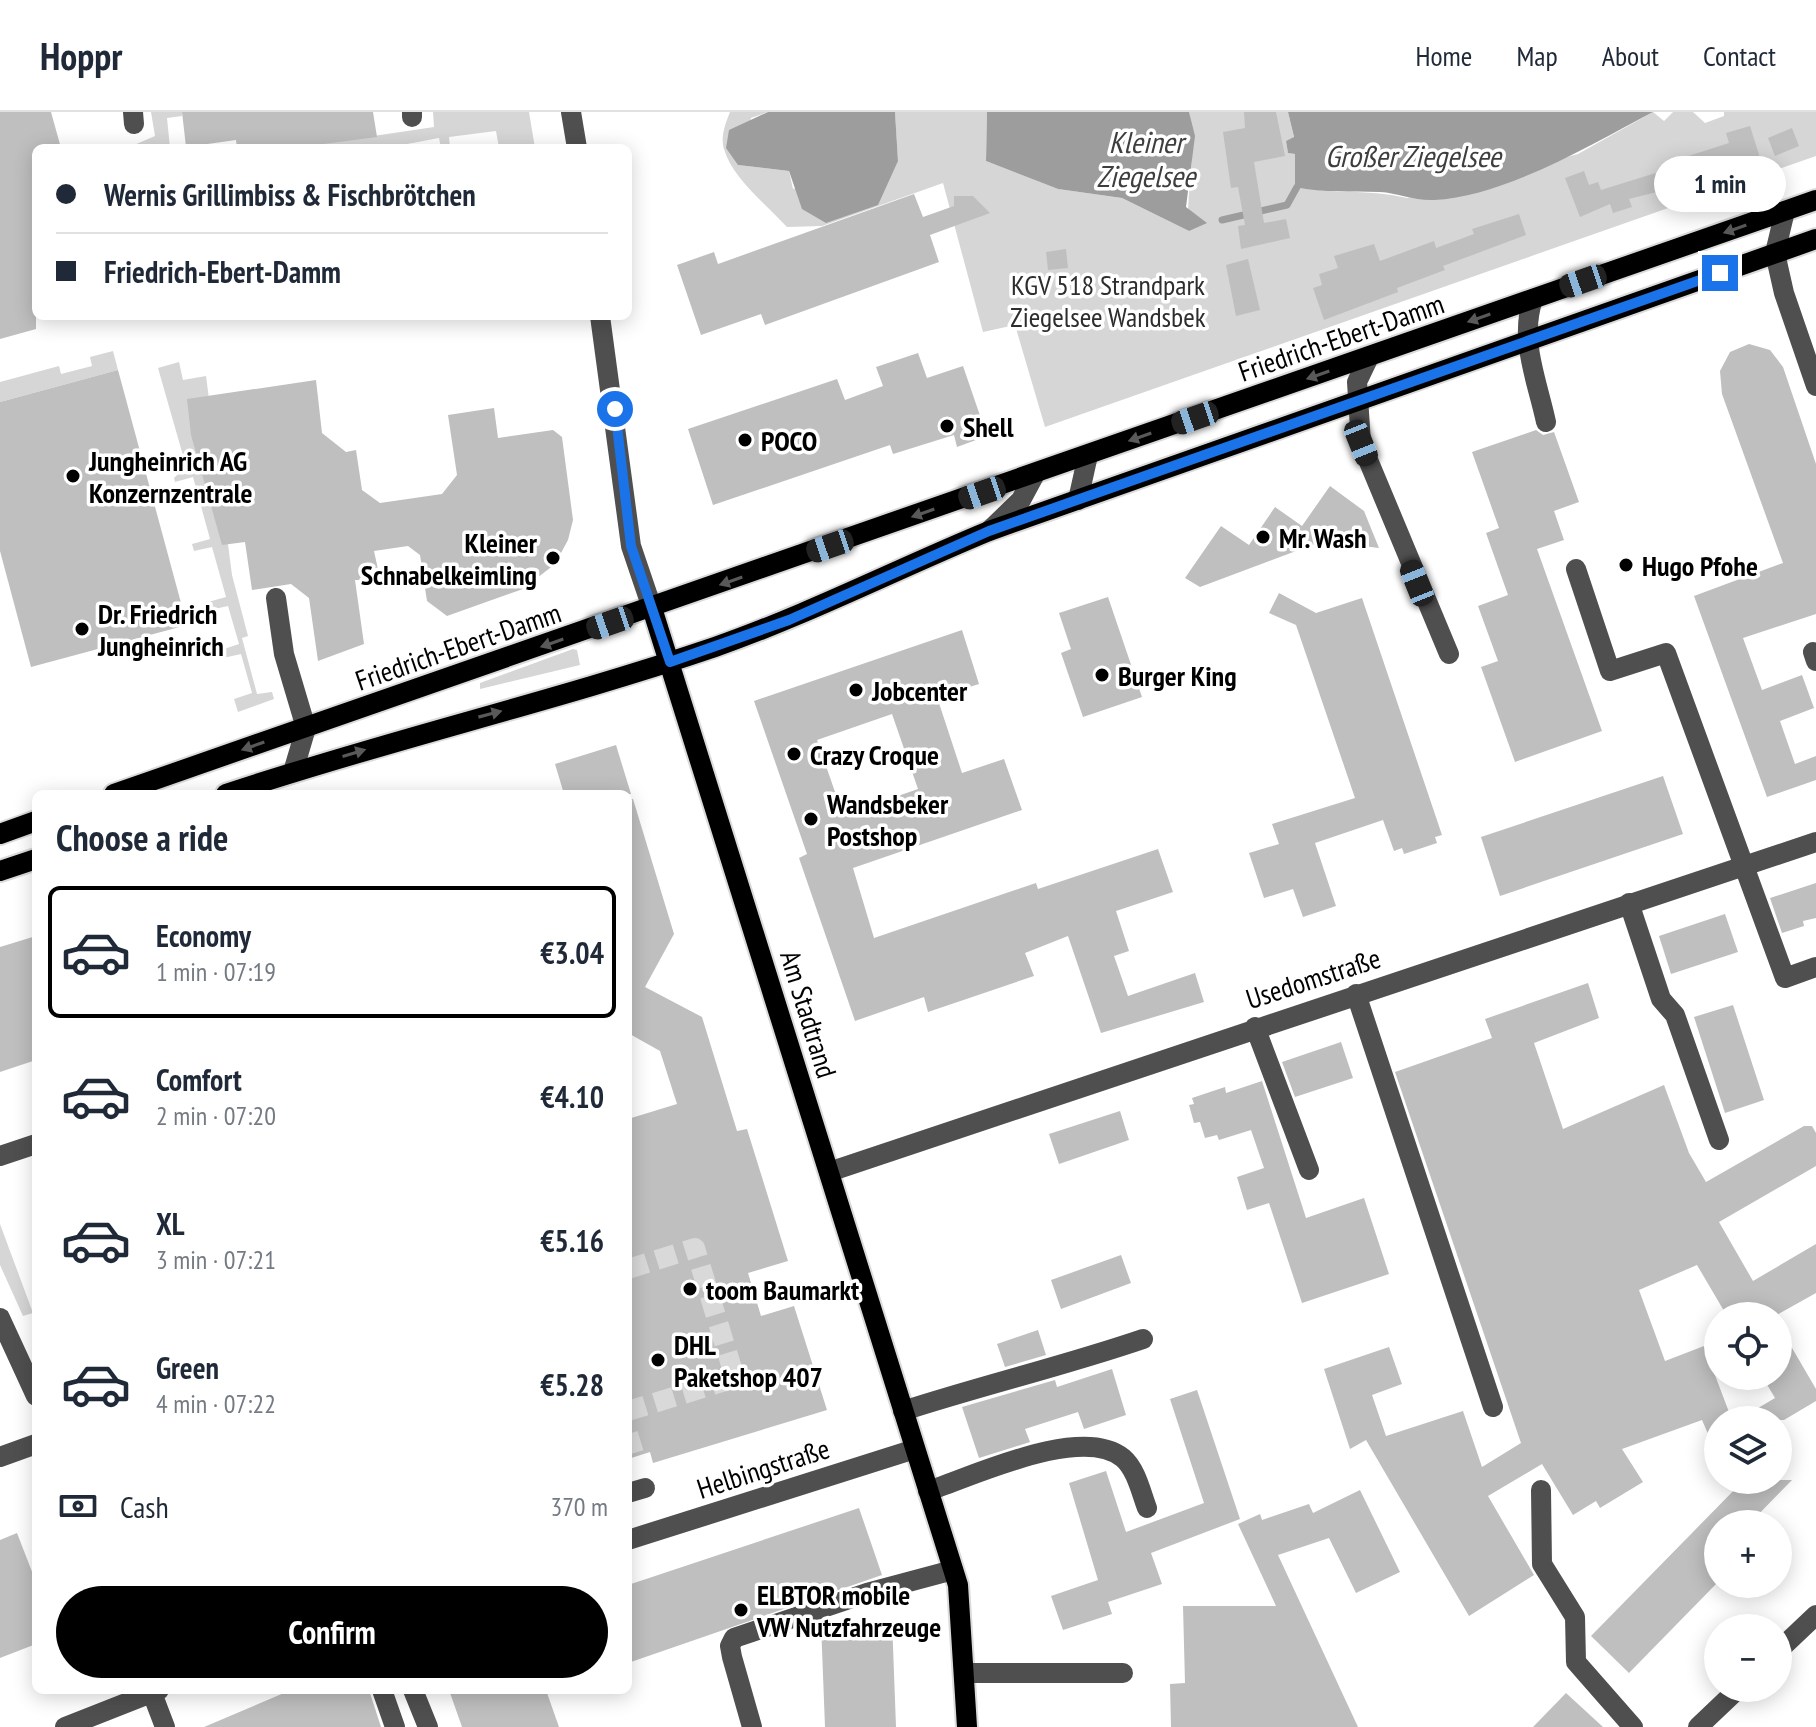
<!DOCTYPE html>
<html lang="en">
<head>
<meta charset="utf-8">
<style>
  body { margin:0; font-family:"PT Sans Narrow",sans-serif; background:#f6f6f7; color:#1f2937; height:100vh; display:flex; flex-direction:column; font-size:30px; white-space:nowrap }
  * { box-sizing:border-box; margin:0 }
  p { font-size:26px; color:#747a83 }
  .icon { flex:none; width:44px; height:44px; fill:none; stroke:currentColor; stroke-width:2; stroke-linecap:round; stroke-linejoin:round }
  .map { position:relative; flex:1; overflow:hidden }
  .sheet { position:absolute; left:32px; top:678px; width:600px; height:904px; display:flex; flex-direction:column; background:#fff; border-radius:12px; box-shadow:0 4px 20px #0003 }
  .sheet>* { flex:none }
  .top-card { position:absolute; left:32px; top:32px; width:600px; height:176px; border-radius:12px; box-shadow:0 4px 20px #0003; display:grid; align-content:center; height:176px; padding:0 24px; background:#fff }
  .controls { position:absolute; left:1704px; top:1190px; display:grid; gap:16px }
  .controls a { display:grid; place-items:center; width:88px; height:88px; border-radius:50%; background:#fff; box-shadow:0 4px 20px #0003; font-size:40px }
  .end { position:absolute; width:36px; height:36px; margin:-18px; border:10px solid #1a73e8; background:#fff; box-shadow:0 0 0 4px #fff }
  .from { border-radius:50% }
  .bubble { position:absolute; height:56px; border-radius:28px; background:#fff; box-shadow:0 4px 20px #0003; font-size:26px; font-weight:700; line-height:56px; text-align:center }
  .car { position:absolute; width:24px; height:48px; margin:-24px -12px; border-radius:10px; box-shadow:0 0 6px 2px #0007; background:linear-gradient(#222 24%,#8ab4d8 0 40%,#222 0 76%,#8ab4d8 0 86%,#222 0) }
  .top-card b { display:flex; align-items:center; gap:28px; height:76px; font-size:30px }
  .top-card b+b { border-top:2px solid #e0e1e3 }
  .top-card i { width:20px; height:20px; background:#1f2937 }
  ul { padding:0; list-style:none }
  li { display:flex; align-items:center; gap:24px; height:132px; margin:0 16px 12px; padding:0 8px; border:4px solid transparent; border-radius:12px }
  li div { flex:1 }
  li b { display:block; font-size:30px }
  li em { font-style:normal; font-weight:700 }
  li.on { border-color:#000 }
  li>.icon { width:72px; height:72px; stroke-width:1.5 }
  h2 { padding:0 24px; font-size:36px; line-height:96px }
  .pay { display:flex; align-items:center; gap:20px; height:88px; padding:0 24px; font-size:30px }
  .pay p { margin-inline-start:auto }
  .primary-button { display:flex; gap:16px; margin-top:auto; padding:16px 24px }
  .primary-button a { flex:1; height:92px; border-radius:48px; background:#000; color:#fff; font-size:32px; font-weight:700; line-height:92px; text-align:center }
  header { display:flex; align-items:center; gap:48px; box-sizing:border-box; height:112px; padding:0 40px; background:#fff; border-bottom:2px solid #e0e1e3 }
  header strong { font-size:38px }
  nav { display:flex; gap:44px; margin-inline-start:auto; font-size:28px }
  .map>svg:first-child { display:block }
  .green { fill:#d6d6d6 }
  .water { fill:#9d9d9d }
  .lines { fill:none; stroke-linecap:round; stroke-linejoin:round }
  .stream { stroke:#9d9d9d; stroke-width:7 }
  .building { fill:#bfbfbf; fill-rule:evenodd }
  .minor-tunnel { stroke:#d9d9d9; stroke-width:20; stroke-dasharray:20 10; stroke-linecap:butt }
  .major-casing { stroke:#dbdbdb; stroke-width:24 }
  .minor { stroke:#4f4f4f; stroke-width:20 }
  .major { stroke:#000; stroke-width:20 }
  .oneway { fill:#595959 }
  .route { stroke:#1a73e8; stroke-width:10 }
  .poi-dot { fill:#000; stroke:#fff; stroke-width:3 }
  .labels { text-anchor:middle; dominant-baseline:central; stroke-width:7; stroke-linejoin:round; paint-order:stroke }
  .park-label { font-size:28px; fill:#2d2d2d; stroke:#fff }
  .street-label { font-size:28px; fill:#000; stroke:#fff }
  .poi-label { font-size:28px; font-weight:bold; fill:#000; stroke:#fff; text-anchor:start }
  .water-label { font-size:30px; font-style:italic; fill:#3e3e3e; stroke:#fff }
</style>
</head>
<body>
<header>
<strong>Hoppr</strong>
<nav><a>Home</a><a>Map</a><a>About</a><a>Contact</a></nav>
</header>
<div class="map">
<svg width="1816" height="1615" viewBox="0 0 1816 1615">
  <rect width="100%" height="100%" fill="#fff"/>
  <g class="green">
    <path d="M151 0H182V4L167 6 170 36H127L155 24Z"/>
    <path d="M433 0H529L535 36H499L496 19 449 25 450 36H441L439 26 386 36H293L434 15Z"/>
    <path d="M730 0H768L751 6 738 53 789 59 793 77 898 49 895 0H987L986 49 1058 77 1122 86 1189 119C1185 78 1198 40 1189 0H1288L1294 26 1286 29 1288 41 1295 42 1296 75C1333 82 1370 77 1407 86L1578 42 1653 0 1664 9 1673 0H1693L1705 11 1724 4V0H1816V44L1045 315 1015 213 983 220 943 71 822 114 787 115C767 93 732 66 724 37 720 25 726 10 730 0Z"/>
    <path d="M113 239 118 258 0 290V270L59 254 61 262 92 254 90 245Z"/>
    <path d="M179 250 183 268 206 264 232 463 248 524 242 526 257 582 272 580 274 587 238 600 234 587 252 581 241 542 223 546 221 538 239 532 228 494 210 498 208 490 226 485 212 435 194 439 192 432 210 427 193 365 175 370 174 366 186 354 158 256Z"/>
    <path d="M573 537 577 538 580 553 480 577V571Z"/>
    <path d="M0 1112 33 1201 23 1204 0 1153Z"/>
  </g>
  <g class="water">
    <path d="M768 0H895L898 49 878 93 826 111 802 97 789 59 738 53 726 36 729 18Z"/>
    <path d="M987 0H1189L1195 24 1186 95 1207 111 1189 119 1122 86 1058 77 986 49Z"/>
    <path d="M1288 0H1653C1592 32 1504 85 1434 88 1415 89 1398 81 1380 80 1350 79 1325 81 1295 75V42L1288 41 1286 29 1294 25Z"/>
  </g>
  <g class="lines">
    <path class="stream" d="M1222 108 1287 93 1297 75"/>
  </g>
  <g class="building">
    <path d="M0 0H51L61 36H36V217L0 227Z"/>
    <path d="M182 0H373L377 25 293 36H237L236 28 186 35Z"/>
    <path d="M1244 0H1276L1285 44 1254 50 1264 111 1286 107 1290 126 1241 137 1238 114 1245 113 1238 75 1231 76 1223 20 1245 16Z"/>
    <path d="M1750 14 1760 46 1711 62 1713 68 1685 77 1684 73 1629 87 1632 95 1613 101 1610 92 1580 105 1565 66 1584 59 1589 73 1598 70 1601 78 1678 54 1676 48 1729 31 1726 21Z"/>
    <path d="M1792 16 1799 34 1775 44 1768 26Z"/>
    <path d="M914 82 923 105 954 94V84H973L990 101 930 123 939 150 765 213 761 202 701 223 677 153 714 140 718 152Z"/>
    <path d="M1519 102 1526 123 1443 154 1445 158 1397 176 1398 180 1324 208 1313 176 1322 173 1319 162 1338 156 1334 144 1374 132 1380 149 1434 129 1436 136 1474 122 1472 117Z"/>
    <path d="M1066 137 1068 156 1048 158 1046 140Z"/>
    <path d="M1248 147 1260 198 1236 204 1226 153Z"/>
    <path d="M1749 232 1770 238 1783 255 1816 352V502L1743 526 1762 578 1802 563 1814 596 1780 609 1795 652 1816 644V668L1767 685 1694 484 1783 451 1722 282 1720 259 1730 240Z"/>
    <path d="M918 241 927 266 963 254 987 324 957 335 954 323 893 342 890 333 713 393 688 317 837 267 845 288 883 274 876 255Z"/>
    <path d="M118 258 187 513 31 555 0 439V290Z"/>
    <path d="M316 268 322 321 346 340 356 338 362 378 380 391 442 382 457 363 448 303 494 296 498 326 553 318 562 325 573 408 568 428 555 452 523 477 447 504 427 489 420 443 408 434 374 439 379 462 372 468H355L364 532 318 549 309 486 291 472 252 478 245 430 222 433 191 323 187 287Z"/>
    <path d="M1536 318 1543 323 1554 320 1579 390 1554 399 1564 428 1537 437 1602 619 1515 650 1481 555 1498 549 1478 494 1508 483 1486 421 1499 416 1472 340Z"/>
    <path d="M1330 374 1364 399 1379 436 1323 429 1200 475 1185 466 1221 414 1249 433 1275 395 1302 414Z"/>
    <path d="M1279 481 1316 501 1362 486 1442 723 1435 725 1437 731 1404 742 1402 736 1394 739 1383 708 1315 731 1336 794 1303 805 1293 777 1264 786 1249 741 1279 732 1272 712 1355 686 1296 513 1269 501Z"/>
    <path d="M1108 485 1142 585 1083 605 1061 541 1071 537 1059 501Z"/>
    <path d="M962 518 979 572 937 585 962 661 1004 647 1022 698 853 756 874 826 1036 771 1038 777 1158 737 1173 780 1116 799 1129 839 1114 844 1128 884 1195 861 1204 890 1101 921 1068 824 1025 841 1034 864 928 900 924 885 855 909 799 746 807 742 754 589ZM892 602 918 677 843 703 817 628Z"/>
    <path d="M616 633 631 682H564L555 652Z"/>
    <path d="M1663 664 1683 722 1500 784 1481 725Z"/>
    <path d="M628 687H633L674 822 645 875 702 905 737 1019 747 1017 788 1149 748 1161 761 1204 794 1194 827 1298 653 1351 650 1340 628 1347V1007L677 992 660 939 628 921Z"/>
    <path d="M1816 771V806L1803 809 1804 814 1782 821 1770 786Z"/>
    <path d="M1725 802 1738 840 1671 862 1659 824Z"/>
    <path d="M36 824V948L0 960V835Z"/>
    <path d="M1588 871 1599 906 1534 931 1563 1017 1664 973 1689 1041 1706 1070 1804 1014H1812L1816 1021V1054L1719 1110 1753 1169 1816 1132V1181L1775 1204H1727L1697 1153 1639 1178 1665 1249 1704 1234 1732 1308H1718V1345L1702 1308 1622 1337 1643 1370 1600 1396 1596 1389 1573 1403 1542 1352 1488 1384 1534 1463 1469 1504 1366 1328 1350 1337 1324 1257 1389 1235 1402 1272 1372 1283 1386 1324 1463 1299 1482 1355 1521 1331 1395 960 1492 926 1485 907Z"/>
    <path d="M1733 893 1764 988 1725 1001 1694 905Z"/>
    <path d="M1341 930 1353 966 1295 985 1282 950Z"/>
    <path d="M1262 969 1306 1106 1364 1086 1389 1162 1302 1191 1269 1091 1247 1098 1237 1065 1264 1056 1251 1018 1219 1028 1217 1023 1205 1026 1200 1010 1194 1011 1189 993 1194 992 1192 986 1225 975 1226 981Z"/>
    <path d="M1120 999 1129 1028 1059 1052 1049 1022Z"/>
    <path d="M1121 1143 1131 1171 1061 1197 1051 1168Z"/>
    <path d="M1778 1212 1816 1277V1289L1784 1308H1738L1775 1286 1762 1264H1778Z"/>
    <path d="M1038 1218 1046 1243 1005 1255 997 1232Z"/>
    <path d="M1112 1257 1126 1303 1084 1317 1078 1300 1025 1317 1030 1330 979 1346 962 1295 1055 1268 1057 1275Z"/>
    <path d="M1197 1278 1240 1407 1151 1441 1162 1472 1108 1490 1112 1502 1063 1518 1051 1484 1098 1468 1069 1371 1106 1359 1126 1420 1204 1391 1170 1287Z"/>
    <path d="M1744 1368H1792L1749 1412H1718V1470L1629 1561 1591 1524Z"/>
    <path d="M1360 1378 1400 1460 1356 1481 1329 1426 1278 1443 1358 1615H1171L1170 1572 1185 1571 1183 1494H1276L1238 1412 1260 1402 1262 1408 1309 1392 1313 1401Z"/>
    <path d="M859 1396 882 1463 628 1551V1473Z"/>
    <path d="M17 1421 36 1470V1532L0 1546V1428Z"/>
    <path d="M892 1508 896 1615H825L821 1511Z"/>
    <path d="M291 1578H369L381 1615H204Z"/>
    <path d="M449 1578H546L559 1615H462Z"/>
    <path d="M1566 1581 1603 1615H1533Z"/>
  </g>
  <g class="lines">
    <g class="minor-tunnel">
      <path d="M628 1157 695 1136 735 1266 628 1299"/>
      <path d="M628 1322 635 1345"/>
    </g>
    <defs>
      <g id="major">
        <path d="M652 496 958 1473 967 1615"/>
        <path d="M114 682 1816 88"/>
        <path d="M226 682C387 628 553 590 715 535 809 502 897 457 989 419L1816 127"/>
        <path d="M0 722 36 709"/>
        <path d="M0 759 36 747"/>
      </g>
    </defs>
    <use href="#major" class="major-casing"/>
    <g class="minor">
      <path d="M133 0 134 12"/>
      <path d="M412 0V5"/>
      <path d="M571 0 577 36"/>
      <path d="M1785 99 1775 141 1784 181 1816 274"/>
      <path d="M1533 187C1519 228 1537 268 1546 310"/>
      <path d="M600 204 631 434 652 496"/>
      <path d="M1369 245 1357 270 1361 331 1449 542"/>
      <path d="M1078 388 1088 343"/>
      <path d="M989 419 1021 388 1035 362"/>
      <path d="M1576 457 1610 559 1666 541 1785 866 1816 855"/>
      <path d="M276 486 284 542 306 616 293 660"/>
      <path d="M1813 540 1816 549"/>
      <path d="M1629 791 1661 887 1675 903 1719 1028"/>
      <path d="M1356 882 1493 1295"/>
      <path d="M1255 915 1309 1058"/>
      <path d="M0 1044 36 1032"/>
      <path d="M829 1060 1816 730"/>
      <path d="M0 1206 36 1284"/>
      <path d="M903 1299C983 1273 1064 1254 1143 1227"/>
      <path d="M0 1345 36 1332"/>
      <path d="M1541 1378 1542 1452 1575 1505 1576 1550 1633 1615"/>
      <path d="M928 1379C974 1364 1082 1312 1123 1346 1136 1357 1141 1380 1147 1396"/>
      <path d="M628 1381 645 1376"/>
      <path d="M628 1428 915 1337"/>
      <path d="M1778 1539 1816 1503"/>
      <path d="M966 1561H1123"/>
      <path d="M382 1578 395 1615"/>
      <path d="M413 1578 428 1615"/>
      <path d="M152 1581 165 1615"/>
      <path d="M65 1615 159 1578"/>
      <path d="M752 1615 732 1545 730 1534 734 1526 867 1481 953 1458"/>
      <path d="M1698 1615 1739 1576"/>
    </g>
    <use href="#major" class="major"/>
  </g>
  <defs><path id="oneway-solid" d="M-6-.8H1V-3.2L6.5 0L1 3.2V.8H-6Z" transform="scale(2)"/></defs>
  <g class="oneway">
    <use href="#oneway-solid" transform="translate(1735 117) rotate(161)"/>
    <use href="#oneway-solid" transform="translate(1479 206) rotate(161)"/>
    <use href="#oneway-solid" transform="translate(1318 263) rotate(161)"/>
    <use href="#oneway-solid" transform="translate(1140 325) rotate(161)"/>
    <use href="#oneway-solid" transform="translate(923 401) rotate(161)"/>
    <use href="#oneway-solid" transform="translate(731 469) rotate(161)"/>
    <use href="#oneway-solid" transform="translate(552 531) rotate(161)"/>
    <use href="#oneway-solid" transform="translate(490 602) rotate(-15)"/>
    <use href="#oneway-solid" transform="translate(253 634) rotate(161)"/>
    <use href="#oneway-solid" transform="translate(354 641) rotate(-17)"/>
  </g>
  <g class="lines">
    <path class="route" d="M615 297 631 434 670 550 789 508 989 419 1720 161"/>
  </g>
  <g class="poi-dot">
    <circle cx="947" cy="314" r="8"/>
    <circle cx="745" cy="328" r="8"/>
    <circle cx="73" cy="364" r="8"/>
    <circle cx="1263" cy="425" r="8"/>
    <circle cx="553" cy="446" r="8"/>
    <circle cx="1626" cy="453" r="8"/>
    <circle cx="82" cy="517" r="8"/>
    <circle cx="1102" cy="563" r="8"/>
    <circle cx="856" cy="578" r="8"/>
    <circle cx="794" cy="642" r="8"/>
    <circle cx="811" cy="707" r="8"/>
    <circle cx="690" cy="1177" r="8"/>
    <circle cx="658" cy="1248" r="8"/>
    <circle cx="741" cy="1498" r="8"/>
  </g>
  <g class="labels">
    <g class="park-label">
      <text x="1108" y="172">KGV 518 Strandpark<tspan x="1108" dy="32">Ziegelsee Wandsbek</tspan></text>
    </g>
    <g class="street-label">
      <text transform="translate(1341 225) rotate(-19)">Friedrich-Ebert-Damm</text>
      <text transform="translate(458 534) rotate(-19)">Friedrich-Ebert-Damm</text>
      <text transform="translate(1313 866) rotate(-18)">Usedomstraße</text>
      <text transform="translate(809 902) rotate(73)">Am Stadtrand</text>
      <text transform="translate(763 1356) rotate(-18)">Helbingstraße</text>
    </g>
    <g class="poi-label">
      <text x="963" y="314">Shell</text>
      <text x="761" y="328">POCO</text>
      <text x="89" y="348">Jungheinrich AG<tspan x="89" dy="32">Konzernzentrale</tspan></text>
      <text x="1279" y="425">Mr. Wash</text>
      <text x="537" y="430" text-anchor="end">Kleiner<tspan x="537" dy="32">Schnabelkeimling</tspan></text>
      <text x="1642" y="453">Hugo Pfohe</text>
      <text x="98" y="501">Dr. Friedrich<tspan x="98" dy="32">Jungheinrich</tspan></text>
      <text x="1118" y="563">Burger King</text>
      <text x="872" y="578">Jobcenter</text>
      <text x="810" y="642">Crazy Croque</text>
      <text x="827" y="691">Wandsbeker<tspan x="827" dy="32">Postshop</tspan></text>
      <text x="706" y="1177">toom Baumarkt</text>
      <text x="674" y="1232">DHL<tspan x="674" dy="32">Paketshop 407</tspan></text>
      <text x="757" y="1482">ELBTOR mobile<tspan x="757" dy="32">VW Nutzfahrzeuge</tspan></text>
    </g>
    <g class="water-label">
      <text x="1146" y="29">Kleiner<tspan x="1146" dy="34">Ziegelsee</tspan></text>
      <text x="1413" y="43">Großer Ziegelsee</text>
    </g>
  </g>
</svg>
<div class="controls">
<a><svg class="icon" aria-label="locate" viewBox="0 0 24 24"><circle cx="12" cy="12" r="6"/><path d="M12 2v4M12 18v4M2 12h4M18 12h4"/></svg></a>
<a><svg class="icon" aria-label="layers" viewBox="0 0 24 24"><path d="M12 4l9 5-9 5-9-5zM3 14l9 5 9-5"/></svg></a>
<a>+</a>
<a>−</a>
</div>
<i class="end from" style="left:615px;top:297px"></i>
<i class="end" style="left:1720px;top:161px"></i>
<div class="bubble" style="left:1654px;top:44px;width:132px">1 min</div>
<i class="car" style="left:1583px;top:169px;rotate:251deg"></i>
<i class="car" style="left:1195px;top:306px;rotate:251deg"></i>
<i class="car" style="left:1361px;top:331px;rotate:158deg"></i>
<i class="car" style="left:982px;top:381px;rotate:251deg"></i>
<i class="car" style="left:830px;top:434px;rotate:251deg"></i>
<i class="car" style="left:1417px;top:471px;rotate:338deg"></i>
<i class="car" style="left:610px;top:511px;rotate:251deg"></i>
<div class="top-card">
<b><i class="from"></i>Wernis Grillimbiss &amp; Fischbrötchen</b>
<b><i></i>Friedrich-Ebert-Damm</b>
</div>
<section class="sheet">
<h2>Choose a ride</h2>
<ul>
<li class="on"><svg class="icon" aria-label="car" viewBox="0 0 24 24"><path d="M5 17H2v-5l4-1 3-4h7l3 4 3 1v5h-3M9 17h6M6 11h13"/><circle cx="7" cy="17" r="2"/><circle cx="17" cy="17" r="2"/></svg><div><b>Economy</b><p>1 min · 07:19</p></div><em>€3.04</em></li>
<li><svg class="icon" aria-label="car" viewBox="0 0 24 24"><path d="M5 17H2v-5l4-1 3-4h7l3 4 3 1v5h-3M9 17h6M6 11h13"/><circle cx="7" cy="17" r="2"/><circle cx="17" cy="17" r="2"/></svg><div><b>Comfort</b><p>2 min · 07:20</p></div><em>€4.10</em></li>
<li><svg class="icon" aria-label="car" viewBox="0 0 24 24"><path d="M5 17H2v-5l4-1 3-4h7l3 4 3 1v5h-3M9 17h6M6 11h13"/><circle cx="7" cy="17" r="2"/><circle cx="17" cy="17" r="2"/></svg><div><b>XL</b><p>3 min · 07:21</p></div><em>€5.16</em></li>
<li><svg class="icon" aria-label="car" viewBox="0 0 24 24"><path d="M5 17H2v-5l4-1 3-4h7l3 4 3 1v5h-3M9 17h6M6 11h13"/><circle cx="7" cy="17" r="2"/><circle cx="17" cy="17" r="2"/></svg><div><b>Green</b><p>4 min · 07:22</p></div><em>€5.28</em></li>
</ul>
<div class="pay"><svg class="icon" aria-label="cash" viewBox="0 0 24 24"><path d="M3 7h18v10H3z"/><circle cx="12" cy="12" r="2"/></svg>Cash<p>370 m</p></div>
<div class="primary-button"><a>Confirm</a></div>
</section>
</div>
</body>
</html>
